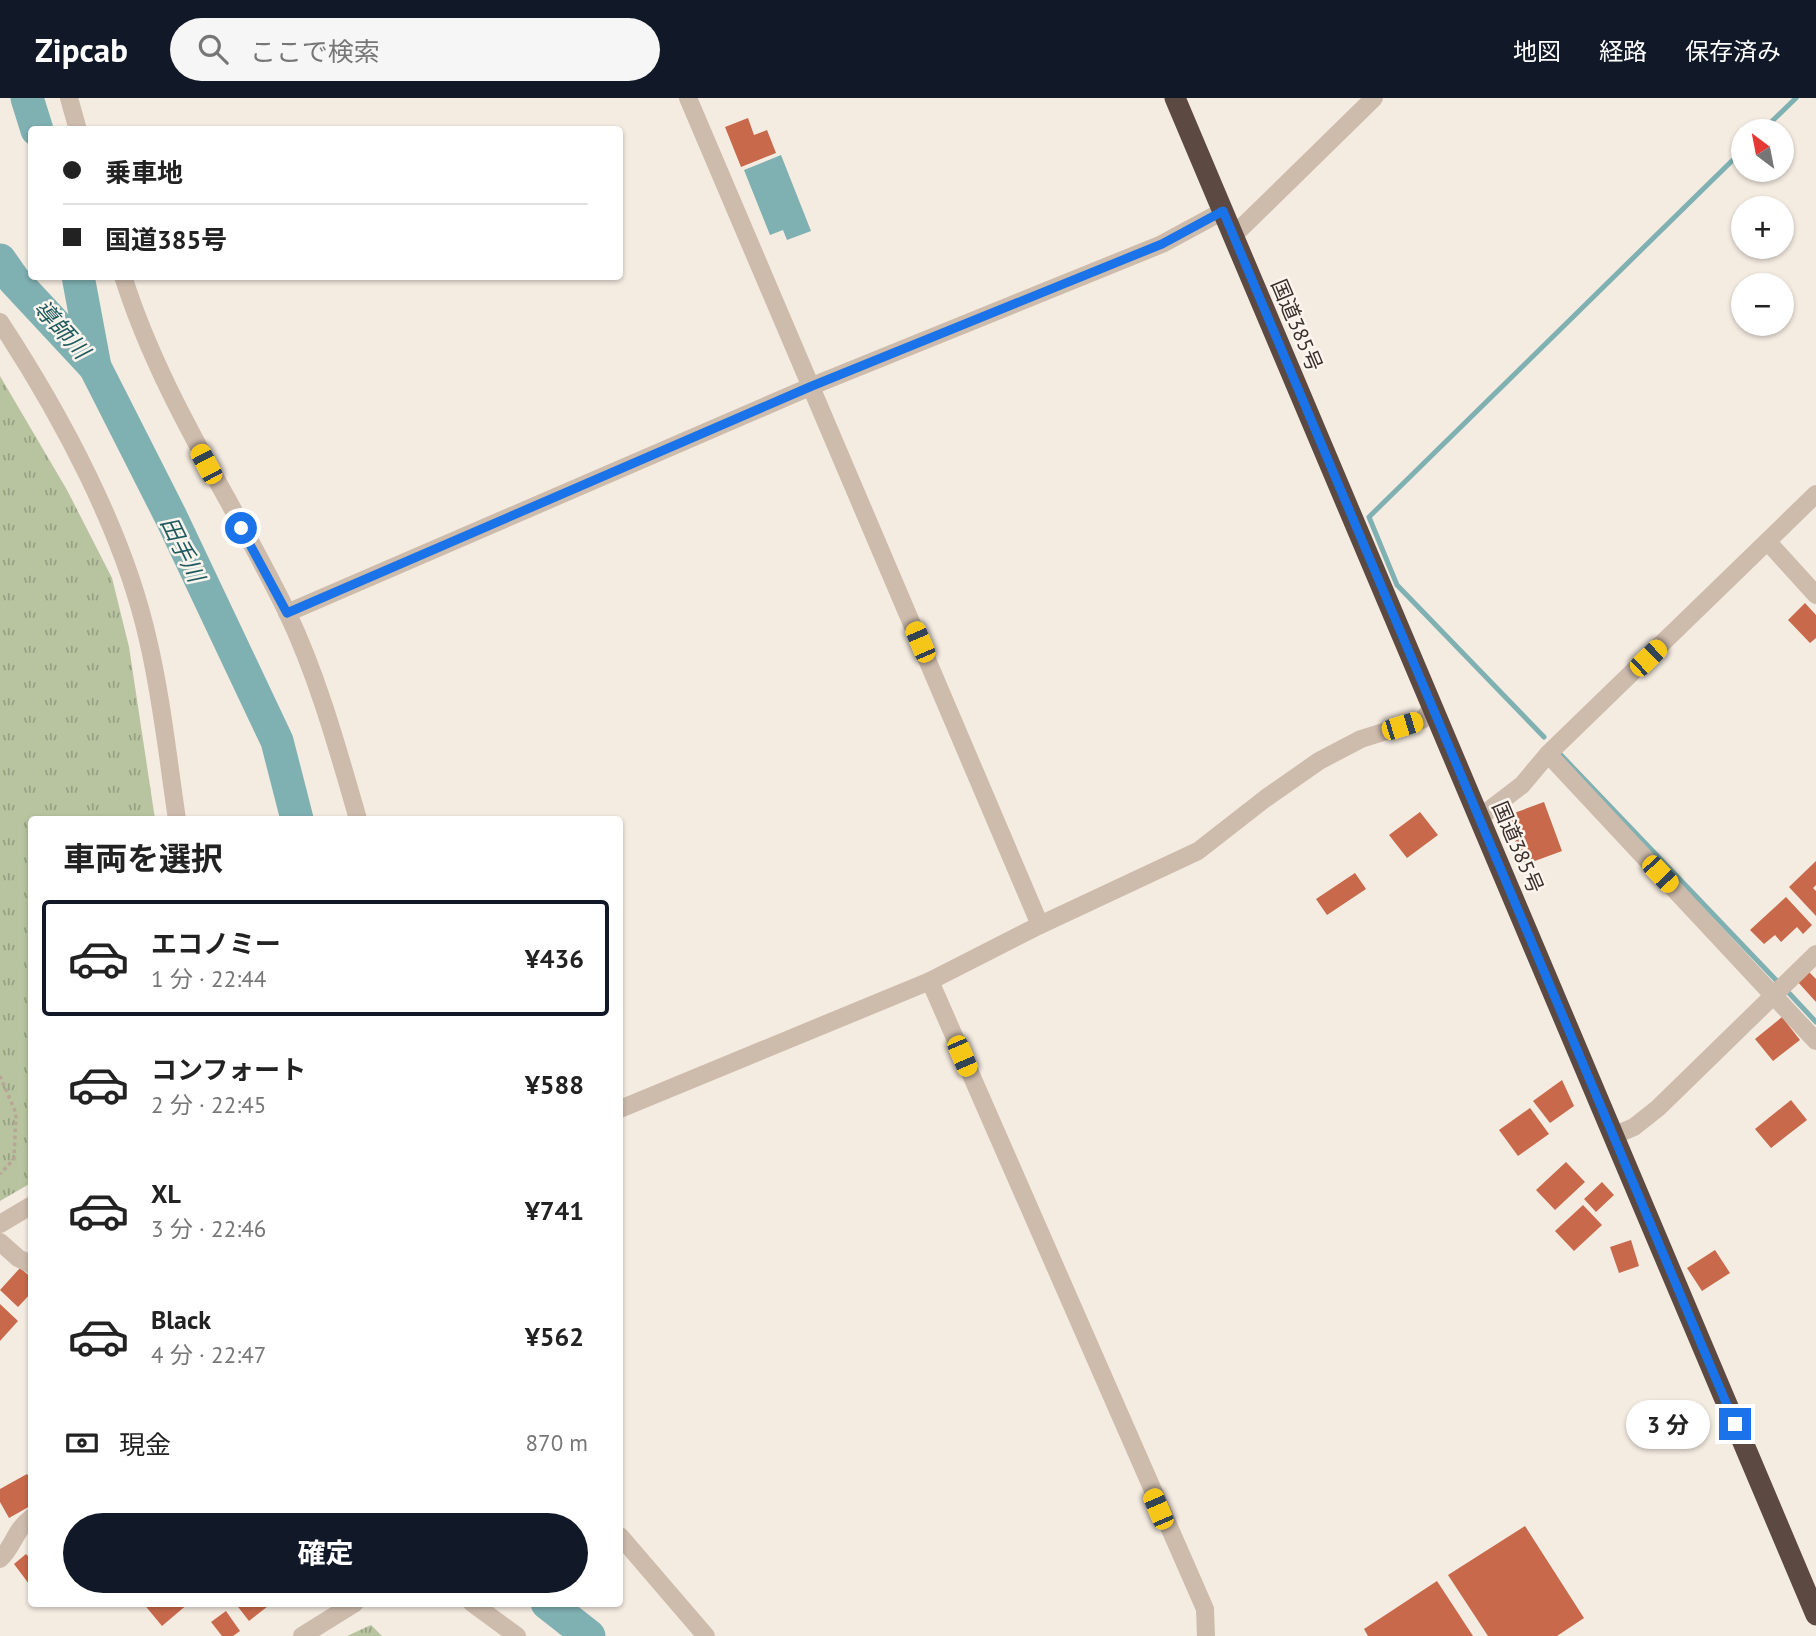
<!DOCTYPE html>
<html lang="ja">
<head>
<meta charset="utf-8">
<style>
  body { margin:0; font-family:"PT Sans","Noto Sans JP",sans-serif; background:#f6f6f6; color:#222; height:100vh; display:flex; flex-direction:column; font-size:26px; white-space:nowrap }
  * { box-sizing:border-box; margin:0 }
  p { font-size:23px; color:#767676 }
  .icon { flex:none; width:38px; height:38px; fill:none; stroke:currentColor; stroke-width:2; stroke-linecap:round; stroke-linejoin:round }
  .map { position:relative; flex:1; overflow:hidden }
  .sheet { position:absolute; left:28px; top:718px; width:595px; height:791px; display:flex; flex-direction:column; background:#fff; border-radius:7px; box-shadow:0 2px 5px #0004 }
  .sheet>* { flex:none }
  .hud { position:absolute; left:28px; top:28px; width:595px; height:154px; border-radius:7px; box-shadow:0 2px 5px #0004; display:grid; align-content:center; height:154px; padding:0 35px; background:#fff }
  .needle { width:46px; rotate:328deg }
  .controls { position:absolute; left:1731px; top:21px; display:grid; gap:14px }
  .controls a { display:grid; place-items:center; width:63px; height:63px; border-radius:50%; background:#fff; box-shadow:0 2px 5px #0004; font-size:35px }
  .end { position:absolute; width:32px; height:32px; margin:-16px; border:9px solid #1a73e8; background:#fff; box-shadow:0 0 0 4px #fff }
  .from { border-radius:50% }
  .bubble { position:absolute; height:49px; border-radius:24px; background:#fff; box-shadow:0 2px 5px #0004; font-size:23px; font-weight:700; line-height:49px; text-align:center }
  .car { position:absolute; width:21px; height:42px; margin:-21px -10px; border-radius:9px; box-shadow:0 0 5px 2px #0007; background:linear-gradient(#f5c518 24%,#345 0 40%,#f5c518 0 76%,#345 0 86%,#f5c518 0) }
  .hud b { display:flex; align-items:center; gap:24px; height:66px; font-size:26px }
  .hud b+b { border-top:2px solid #e0e0e0 }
  .hud i { width:18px; height:18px; background:#222 }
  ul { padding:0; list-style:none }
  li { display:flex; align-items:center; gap:21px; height:116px; margin:0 14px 10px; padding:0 21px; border:4px solid transparent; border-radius:7px }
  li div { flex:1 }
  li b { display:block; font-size:26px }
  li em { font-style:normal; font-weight:700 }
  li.on { border-color:#111827 }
  li>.icon { width:63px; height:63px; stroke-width:1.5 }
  h2 { padding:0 35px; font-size:32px; line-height:84px }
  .pay { display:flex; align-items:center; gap:18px; height:77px; padding:0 35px; font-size:26px }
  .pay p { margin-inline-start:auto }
  .primary-button { display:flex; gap:14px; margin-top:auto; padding:14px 35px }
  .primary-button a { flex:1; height:80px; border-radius:42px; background:#111827; color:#fff; font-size:28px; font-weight:700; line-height:80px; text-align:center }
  header { display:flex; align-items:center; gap:42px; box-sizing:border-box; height:98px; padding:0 35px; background:#111827; color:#fff }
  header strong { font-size:33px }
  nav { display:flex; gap:38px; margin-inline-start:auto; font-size:24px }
  .search { width:490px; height:63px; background:#f6f6f6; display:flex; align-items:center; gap:18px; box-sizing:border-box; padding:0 24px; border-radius:38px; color:#767676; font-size:26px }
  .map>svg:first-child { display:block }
  .grass { fill:url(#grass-tufts) }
  .water { fill:#7fb0b2 }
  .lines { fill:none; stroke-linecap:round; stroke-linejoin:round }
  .stream { stroke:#7fb0b2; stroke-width:5 }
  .river { stroke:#7fb0b2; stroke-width:33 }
  .building { fill:#c8694b }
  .path { stroke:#b9a596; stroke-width:3.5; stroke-dasharray:3.5 3.5; stroke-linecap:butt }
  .street { stroke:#cdbbac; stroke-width:18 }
  .highway { stroke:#5c4a42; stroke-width:21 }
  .route { stroke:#1a73e8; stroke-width:9 }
  .labels { text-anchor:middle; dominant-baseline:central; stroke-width:5; stroke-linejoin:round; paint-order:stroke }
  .street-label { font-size:21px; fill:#3b302b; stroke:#fbf5ee }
  .water-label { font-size:23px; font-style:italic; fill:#1f5a5e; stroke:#fbf5ee }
</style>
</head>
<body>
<header>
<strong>Zipcab</strong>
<div class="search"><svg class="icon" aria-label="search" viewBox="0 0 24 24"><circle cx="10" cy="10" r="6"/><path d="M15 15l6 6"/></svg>ここで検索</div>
<nav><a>地図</a><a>経路</a><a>保存済み</a></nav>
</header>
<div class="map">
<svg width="1816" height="1538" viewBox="0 0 1816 1538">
  <defs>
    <pattern id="grass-tufts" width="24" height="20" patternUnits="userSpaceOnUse" patternTransform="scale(1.75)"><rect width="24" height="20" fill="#b8c4a0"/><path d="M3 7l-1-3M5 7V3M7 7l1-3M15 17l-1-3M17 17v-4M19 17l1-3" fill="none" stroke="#97a083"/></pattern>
  </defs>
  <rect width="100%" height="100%" fill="#f4ebe1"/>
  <g class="grass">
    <path d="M0 278 67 392 112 480 129 549 155 721H32L31 1085 0 1103Z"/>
    <path d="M371 1527 382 1538H347Z"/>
  </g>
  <path class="water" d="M781 57 811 133 787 142 783 132 770 137 744 72Z"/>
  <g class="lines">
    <g class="stream">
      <path d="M1762 33 1796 0"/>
      <path d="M1544 639 1397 487 1369 419 1743 52"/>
      <path d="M1561 657 1776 882"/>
      <path d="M1788 894 1816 924"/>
    </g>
    <g class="river">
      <path d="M27 0 37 32"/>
      <path d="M0 162 14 182 95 269"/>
      <path d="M78 178 95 269 171 419 277 643 297 721"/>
      <path d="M547 1505 589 1538"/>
    </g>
  </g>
  <g class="building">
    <path d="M748 20 754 37 767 32 776 55 741 69 725 29Z"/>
    <path d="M1805 505 1816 517V540L1810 545 1788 522Z"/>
    <path d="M1544 704 1562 753 1524 767 1506 718Z"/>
    <path d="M1420 714 1438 737 1407 760 1389 737Z"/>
    <path d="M1816 763V787L1813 790 1816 793V818L1789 789Z"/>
    <path d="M1355 775 1366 791 1327 817 1316 801Z"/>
    <path d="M1786 799 1812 827 1803 836 1797 829 1781 844 1775 837 1764 846 1750 832Z"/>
    <path d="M1808 873 1816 881V904L1797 883Z"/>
    <path d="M1782 919 1800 942 1773 963 1755 941Z"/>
    <path d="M1562 982 1574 1008 1550 1025 1533 1003Z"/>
    <path d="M1791 1002 1807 1022 1771 1050 1755 1031Z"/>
    <path d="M1530 1010 1549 1036 1518 1058 1499 1032Z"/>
    <path d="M1566 1064 1585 1084 1555 1112 1536 1092Z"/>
    <path d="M1602 1084 1614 1097 1596 1114 1584 1101Z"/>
    <path d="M1583 1107 1602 1127 1574 1153 1555 1133Z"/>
    <path d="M1631 1142 1639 1168 1619 1175 1610 1149Z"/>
    <path d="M1715 1152 1730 1175 1702 1193 1687 1170Z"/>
    <path d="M20 1170 32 1180V1194L18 1209 0 1192Z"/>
    <path d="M0 1206 18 1223 0 1243Z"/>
    <path d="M27 1376 32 1382V1407L9 1420 0 1404V1391Z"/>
    <path d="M1525 1428 1584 1520 1557 1538H1488L1448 1477Z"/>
    <path d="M26 1456 32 1463V1490L14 1466Z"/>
    <path d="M1437 1483 1473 1538H1368L1364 1531Z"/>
    <path d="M143 1505H189L162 1528Z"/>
    <path d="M235 1505H272L249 1523Z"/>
    <path d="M226 1513 240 1533 233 1538H222L211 1524Z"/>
  </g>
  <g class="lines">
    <path class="path" d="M0 978 16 1015 14 1061 0 1076"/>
    <g class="street">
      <path d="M69 0 78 32"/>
      <path d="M688 0 1040 827"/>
      <path d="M1233 138 1374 0"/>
      <path d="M123 178C161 299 232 401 287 514 318 579 338 652 358 721"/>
      <path d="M0 224C61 317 124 434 148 542 162 601 168 662 177 721"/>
      <path d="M1768 444 1816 497"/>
      <path d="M287 515 812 288 1162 146 1223 113"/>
      <path d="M1548 656 1816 943"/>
      <path d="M1479 720 1522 687 1548 656 1816 396"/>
      <path d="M930 883 1205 1511 1206 1538"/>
      <path d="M620 1011 930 883 1040 827 1198 753 1266 700 1319 663 1361 641 1422 622 1432 610"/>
      <path d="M1613 1038 1634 1029 1658 1010 1816 856"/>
      <path d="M0 1126 32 1107"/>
      <path d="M0 1144 18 1160 32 1167"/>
      <path d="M620 1438 706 1538"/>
      <path d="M0 1461C15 1447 13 1434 32 1419"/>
      <path d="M472 1505 517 1538"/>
      <path d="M302 1538 355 1505"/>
    </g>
    <path class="highway" d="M1175 0 1816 1517"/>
  </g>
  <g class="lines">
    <path class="route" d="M241 430 287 515 812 288 1162 146 1223 113 1735 1326"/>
  </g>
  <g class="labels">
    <g class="street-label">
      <text transform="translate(1297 227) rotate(67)">国道385号</text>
      <text transform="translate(1518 749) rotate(67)">国道385号</text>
    </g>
    <g class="water-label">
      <text transform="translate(62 231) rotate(48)">導師川</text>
      <text transform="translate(183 451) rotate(64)">田手川</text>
    </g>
  </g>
</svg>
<div class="controls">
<a><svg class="needle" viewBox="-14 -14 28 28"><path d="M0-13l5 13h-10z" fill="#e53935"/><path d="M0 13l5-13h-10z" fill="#767676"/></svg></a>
<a>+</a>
<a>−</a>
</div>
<i class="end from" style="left:241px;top:430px"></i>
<i class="end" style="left:1735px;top:1326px"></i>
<div class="bubble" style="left:1626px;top:1302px;width:84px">3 分</div>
<i class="car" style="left:206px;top:366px;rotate:332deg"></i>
<i class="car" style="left:920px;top:544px;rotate:337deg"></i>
<i class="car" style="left:1648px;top:560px;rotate:46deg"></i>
<i class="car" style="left:1402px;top:628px;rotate:73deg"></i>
<i class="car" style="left:1660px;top:776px;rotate:137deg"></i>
<i class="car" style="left:962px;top:958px;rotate:157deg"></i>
<i class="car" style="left:1158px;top:1411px;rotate:337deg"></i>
<div class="hud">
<b><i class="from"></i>乗車地</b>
<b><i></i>国道385号</b>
</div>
<section class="sheet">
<h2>車両を選択</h2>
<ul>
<li class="on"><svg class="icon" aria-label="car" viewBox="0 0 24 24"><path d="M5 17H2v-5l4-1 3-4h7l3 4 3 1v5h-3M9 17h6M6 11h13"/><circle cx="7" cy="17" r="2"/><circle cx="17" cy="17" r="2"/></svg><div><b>エコノミー</b><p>1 分 · 22:44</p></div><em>¥436</em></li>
<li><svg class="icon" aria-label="car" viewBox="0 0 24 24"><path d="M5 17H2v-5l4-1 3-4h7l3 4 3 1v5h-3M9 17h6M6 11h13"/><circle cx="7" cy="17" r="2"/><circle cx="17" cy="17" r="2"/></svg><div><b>コンフォート</b><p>2 分 · 22:45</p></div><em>¥588</em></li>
<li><svg class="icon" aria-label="car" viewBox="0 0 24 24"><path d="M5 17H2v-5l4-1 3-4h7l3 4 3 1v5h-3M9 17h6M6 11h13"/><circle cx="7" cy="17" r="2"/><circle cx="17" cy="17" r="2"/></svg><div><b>XL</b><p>3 分 · 22:46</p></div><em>¥741</em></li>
<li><svg class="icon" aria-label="car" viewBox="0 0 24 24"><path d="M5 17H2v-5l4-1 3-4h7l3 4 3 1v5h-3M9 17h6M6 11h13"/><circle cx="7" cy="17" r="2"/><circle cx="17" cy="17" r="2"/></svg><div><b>Black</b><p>4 分 · 22:47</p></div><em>¥562</em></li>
</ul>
<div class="pay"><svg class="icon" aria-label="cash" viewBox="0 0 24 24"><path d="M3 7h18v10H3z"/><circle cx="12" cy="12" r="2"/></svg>現金<p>870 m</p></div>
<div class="primary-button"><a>確定</a></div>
</section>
</div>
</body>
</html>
